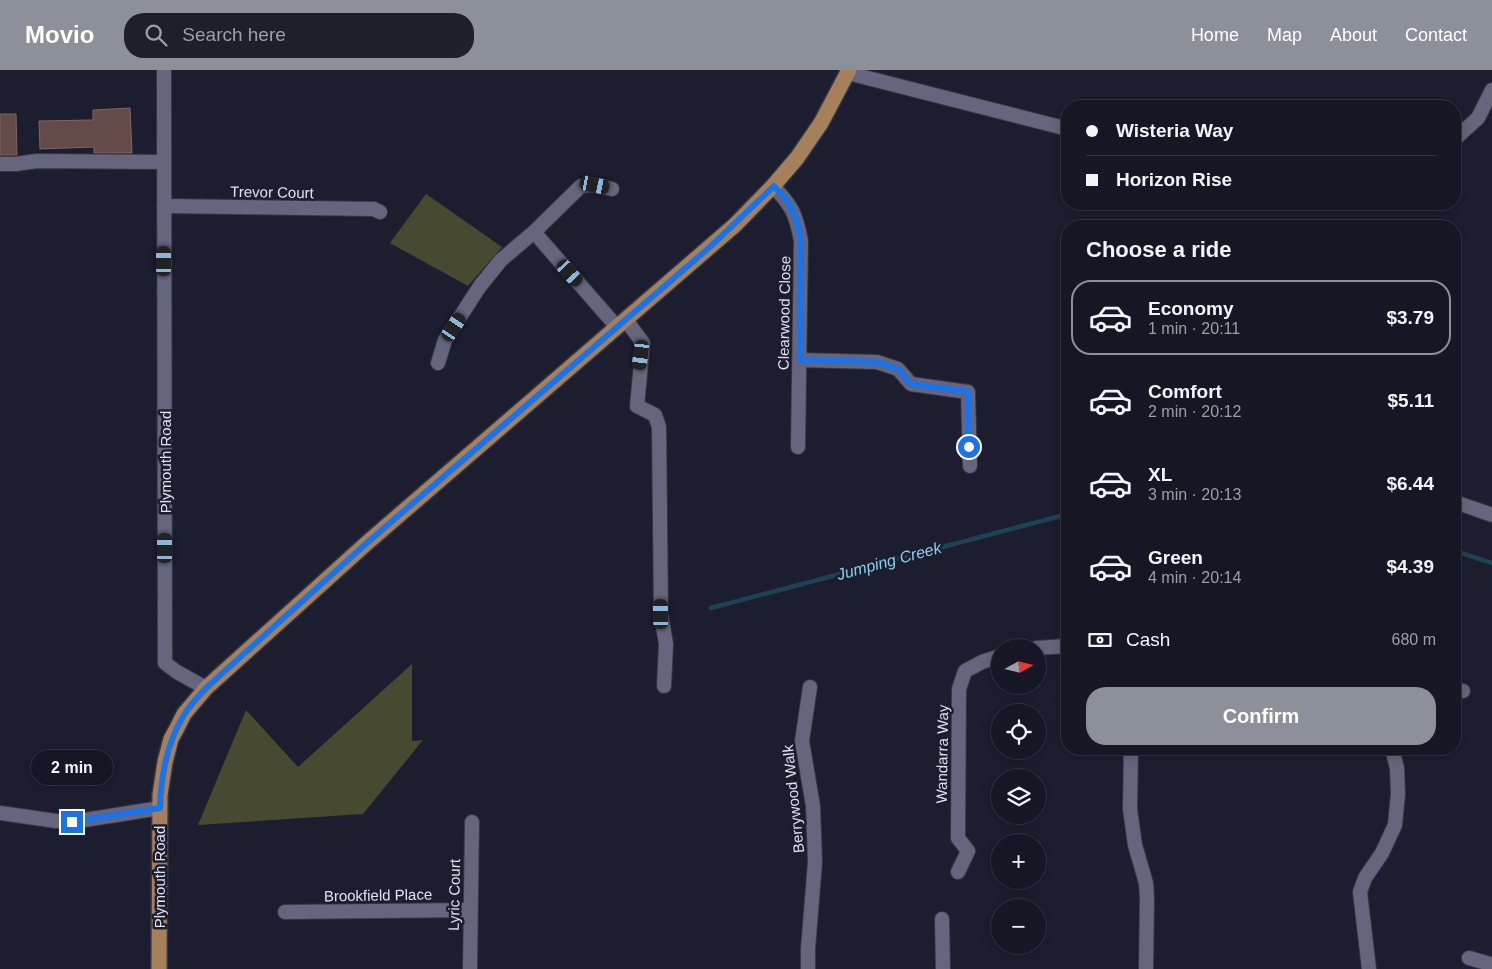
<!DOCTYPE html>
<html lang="en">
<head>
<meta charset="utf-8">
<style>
  body { margin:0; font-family:Arial,sans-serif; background:#1f1f2c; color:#f1f3f6; height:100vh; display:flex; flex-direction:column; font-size:19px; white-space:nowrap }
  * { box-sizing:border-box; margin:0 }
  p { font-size:16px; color:#9e9fa6 }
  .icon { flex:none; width:28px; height:28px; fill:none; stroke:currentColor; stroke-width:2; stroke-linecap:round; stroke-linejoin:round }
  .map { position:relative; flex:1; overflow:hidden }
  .sheet { position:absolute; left:1061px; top:150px; width:400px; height:535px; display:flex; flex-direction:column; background:#161624; border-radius:20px; box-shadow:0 2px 12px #0003,0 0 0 1px #353541 }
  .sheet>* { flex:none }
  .top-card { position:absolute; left:1061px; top:30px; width:400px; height:110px; border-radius:20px; box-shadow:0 2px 12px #0003,0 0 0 1px #353541; display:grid; align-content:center; height:110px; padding:0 25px; background:#161624 }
  .needle { width:32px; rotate:82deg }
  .buttons { position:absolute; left:991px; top:569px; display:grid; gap:10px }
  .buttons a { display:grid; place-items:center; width:55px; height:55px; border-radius:50%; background:#161624; box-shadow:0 2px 12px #0003,0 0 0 1px #353541; font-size:25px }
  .end { position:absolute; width:22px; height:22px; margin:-11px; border:6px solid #1a73e8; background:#fff; box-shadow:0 0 0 2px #fff }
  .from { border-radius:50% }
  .bubble { position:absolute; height:35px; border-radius:18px; background:#161624; box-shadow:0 2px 12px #0003,0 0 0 1px #353541; font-size:16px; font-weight:700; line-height:35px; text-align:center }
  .car { position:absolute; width:15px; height:30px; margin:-15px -8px; border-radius:6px; box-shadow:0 0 4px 1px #0007; background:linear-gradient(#222 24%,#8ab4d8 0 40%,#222 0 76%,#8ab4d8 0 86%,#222 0) }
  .top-card b { display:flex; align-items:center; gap:18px; height:48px; font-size:19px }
  .top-card b+b { border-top:1px solid #353541 }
  .top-card i { width:12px; height:12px; background:#f1f3f6 }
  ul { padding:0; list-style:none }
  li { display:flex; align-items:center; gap:15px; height:75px; margin:0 10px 8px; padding:0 15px; border:2px solid transparent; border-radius:20px }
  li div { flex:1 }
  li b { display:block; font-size:19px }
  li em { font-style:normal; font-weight:700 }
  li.selected { border-color:#8c9099 }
  li>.icon { width:45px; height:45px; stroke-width:1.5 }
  h2 { padding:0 25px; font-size:22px; line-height:60px }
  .pay { display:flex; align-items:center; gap:12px; height:55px; padding:0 25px; font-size:19px }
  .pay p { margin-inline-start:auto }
  .cta { display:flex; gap:10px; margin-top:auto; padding:10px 25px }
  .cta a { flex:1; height:58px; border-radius:20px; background:#8c9099; color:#fff; font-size:20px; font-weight:700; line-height:58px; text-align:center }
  header { display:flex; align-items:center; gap:30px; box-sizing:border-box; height:70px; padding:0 25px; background:#8c9099; color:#fff }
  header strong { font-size:24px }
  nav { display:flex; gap:28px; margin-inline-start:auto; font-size:18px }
  .search { width:350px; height:45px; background:#1f1f2c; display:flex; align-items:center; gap:12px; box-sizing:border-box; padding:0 18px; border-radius:20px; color:#9e9fa6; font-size:19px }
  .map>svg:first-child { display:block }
  .green { fill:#474a30 }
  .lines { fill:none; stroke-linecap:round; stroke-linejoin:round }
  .stream { stroke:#1d4252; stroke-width:4.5 }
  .building { fill:#644a48; stroke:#816563 }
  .minor-casing { stroke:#383747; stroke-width:16 }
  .major-casing { stroke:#383747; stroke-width:18 }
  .minor { stroke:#65667d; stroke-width:14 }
  .major { stroke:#a5805b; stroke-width:15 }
  .route { stroke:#1a73e8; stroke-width:6 }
  .labels { text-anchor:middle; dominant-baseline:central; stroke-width:5; stroke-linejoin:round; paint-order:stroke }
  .street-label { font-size:15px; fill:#e0e1ee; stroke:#1d1d30 }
  .water-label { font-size:16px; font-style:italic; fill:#8bcfed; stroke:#1d1d30 }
</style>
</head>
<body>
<header>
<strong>Movio</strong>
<div class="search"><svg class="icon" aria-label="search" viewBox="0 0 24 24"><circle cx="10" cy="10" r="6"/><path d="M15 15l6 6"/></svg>Search here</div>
<nav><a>Home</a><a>Map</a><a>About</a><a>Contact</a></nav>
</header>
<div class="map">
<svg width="1492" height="899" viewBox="0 0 1492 899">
  <rect width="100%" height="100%" fill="#1d1d30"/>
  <g class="green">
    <path d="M426 124 502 177 468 216 390 173Z"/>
    <path d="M412 594V671L423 670 363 744 198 755 246 640 298 697Z"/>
  </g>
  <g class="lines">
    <g class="stream">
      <path d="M1455 481 1492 493"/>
      <path d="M711 538 1068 444"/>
    </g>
  </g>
  <g class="building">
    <path d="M130 38 132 83H94V77L40 79 39 51 93 50V40Z"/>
    <path d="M0 44H16L17 85H0Z"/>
  </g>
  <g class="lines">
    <defs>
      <g id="minor">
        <path d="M164 0 165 593 177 602 206 618"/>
        <path d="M848 3 1068 59"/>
        <path d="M1455 68 1458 66 1478 48 1492 20"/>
        <path d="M0 94H16L37 91 163 92"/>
        <path d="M773 116C792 136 796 144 801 171L798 377"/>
        <path d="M164 136 374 139 380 142"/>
        <path d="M534 162 617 257"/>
        <path d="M626 250 643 273 637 336 655 345 659 357 661 544 666 574 664 616"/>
        <path d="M800 290 877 292 898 299 911 314 968 322 970 396"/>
        <path d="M438 293 445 270 480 216 501 190 534 162 581 116 595 115 612 119"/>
        <path d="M1455 432 1492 445"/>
        <path d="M1036 578 1068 576"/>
        <path d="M1455 619 1463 621"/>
        <path d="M1131 679 1130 739 1135 775 1146 813 1147 828 1146 899"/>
        <path d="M0 743 56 751 72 752 160 738"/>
        <path d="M958 802 968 781 958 768 959 619 965 601 982 592 1000 586"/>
        <path d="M285 842 470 840"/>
        <path d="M942 849 943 899"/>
        <path d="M1469 888 1490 894V899"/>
        <path d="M470 899 472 752"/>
        <path d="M808 899V879L815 792 813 736 802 671 810 617"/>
        <path d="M1369 899 1360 822 1365 808 1382 783 1395 755 1398 724 1397 698 1392 679"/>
      </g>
      <path id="major" d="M159 899 160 725 165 692 171 669 177 658 184 644 206 618 368 472 735 155 773 116 797 88 821 53 849 0"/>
    </defs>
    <use href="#minor" class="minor-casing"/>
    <use href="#major" class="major-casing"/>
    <use href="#minor" class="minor"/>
    <use href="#major" class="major"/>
  </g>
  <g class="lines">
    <path class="route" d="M72 752 160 738C161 706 167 672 184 645 190 635 198 627 206 618L368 472 710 177 774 116 789 133 797 151 801 171 800 290 877 292 898 299 911 314 968 322 969 377"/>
  </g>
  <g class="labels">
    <g class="street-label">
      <text transform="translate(272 122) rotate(1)">Trevor Court</text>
      <text transform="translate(784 243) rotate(-89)">Clearwood Close</text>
      <text transform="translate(165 392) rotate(-90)">Plymouth Road</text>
      <text transform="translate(942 684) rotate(-89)">Wandarra Way</text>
      <text transform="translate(793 729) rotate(-96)">Berrywood Walk</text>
      <text transform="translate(159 807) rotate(-90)">Plymouth Road</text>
      <text transform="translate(378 825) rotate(-1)">Brookfield Place</text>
      <text transform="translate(454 825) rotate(-89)">Lyric Court</text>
    </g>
    <g class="water-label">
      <text transform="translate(889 491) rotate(-15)">Jumping Creek</text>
    </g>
  </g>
</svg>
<div class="buttons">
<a><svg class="needle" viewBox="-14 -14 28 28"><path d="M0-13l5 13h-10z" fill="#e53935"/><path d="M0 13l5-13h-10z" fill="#9e9fa6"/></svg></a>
<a><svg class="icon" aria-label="locate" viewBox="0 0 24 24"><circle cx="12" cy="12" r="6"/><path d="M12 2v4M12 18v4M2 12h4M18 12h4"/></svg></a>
<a><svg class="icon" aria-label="layers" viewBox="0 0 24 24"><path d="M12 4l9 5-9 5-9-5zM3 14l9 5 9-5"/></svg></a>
<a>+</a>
<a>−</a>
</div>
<i class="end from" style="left:969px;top:377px"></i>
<i class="end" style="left:72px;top:752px"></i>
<div class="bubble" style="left:31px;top:680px;width:82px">2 min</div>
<i class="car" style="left:595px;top:115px;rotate:102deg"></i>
<i class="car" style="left:164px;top:191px;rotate:0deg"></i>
<i class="car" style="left:570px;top:203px;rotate:138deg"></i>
<i class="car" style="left:454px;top:257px;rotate:33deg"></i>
<i class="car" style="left:641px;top:285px;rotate:187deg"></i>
<i class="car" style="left:165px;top:478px;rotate:0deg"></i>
<i class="car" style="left:661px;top:544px;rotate:359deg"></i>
<div class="top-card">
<b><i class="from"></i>Wisteria Way</b>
<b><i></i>Horizon Rise</b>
</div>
<section class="sheet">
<h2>Choose a ride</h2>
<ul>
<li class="selected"><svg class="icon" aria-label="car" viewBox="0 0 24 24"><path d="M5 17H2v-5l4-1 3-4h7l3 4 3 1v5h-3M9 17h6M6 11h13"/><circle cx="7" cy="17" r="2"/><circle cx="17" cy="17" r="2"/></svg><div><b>Economy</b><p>1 min · 20:11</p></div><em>$3.79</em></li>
<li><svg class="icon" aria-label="car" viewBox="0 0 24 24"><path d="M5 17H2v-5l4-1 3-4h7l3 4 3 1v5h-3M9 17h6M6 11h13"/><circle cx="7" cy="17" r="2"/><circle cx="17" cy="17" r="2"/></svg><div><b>Comfort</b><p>2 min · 20:12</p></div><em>$5.11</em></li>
<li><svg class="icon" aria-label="car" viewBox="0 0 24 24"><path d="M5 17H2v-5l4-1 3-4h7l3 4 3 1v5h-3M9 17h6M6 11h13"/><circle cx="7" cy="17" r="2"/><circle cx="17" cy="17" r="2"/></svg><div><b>XL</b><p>3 min · 20:13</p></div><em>$6.44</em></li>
<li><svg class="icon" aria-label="car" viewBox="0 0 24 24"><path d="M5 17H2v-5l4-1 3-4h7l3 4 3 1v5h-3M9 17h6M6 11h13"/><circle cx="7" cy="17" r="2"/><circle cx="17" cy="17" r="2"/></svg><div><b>Green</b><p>4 min · 20:14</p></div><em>$4.39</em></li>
</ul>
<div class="pay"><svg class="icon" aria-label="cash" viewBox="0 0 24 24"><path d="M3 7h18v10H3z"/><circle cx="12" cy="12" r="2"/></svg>Cash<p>680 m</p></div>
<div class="cta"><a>Confirm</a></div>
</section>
</div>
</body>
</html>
